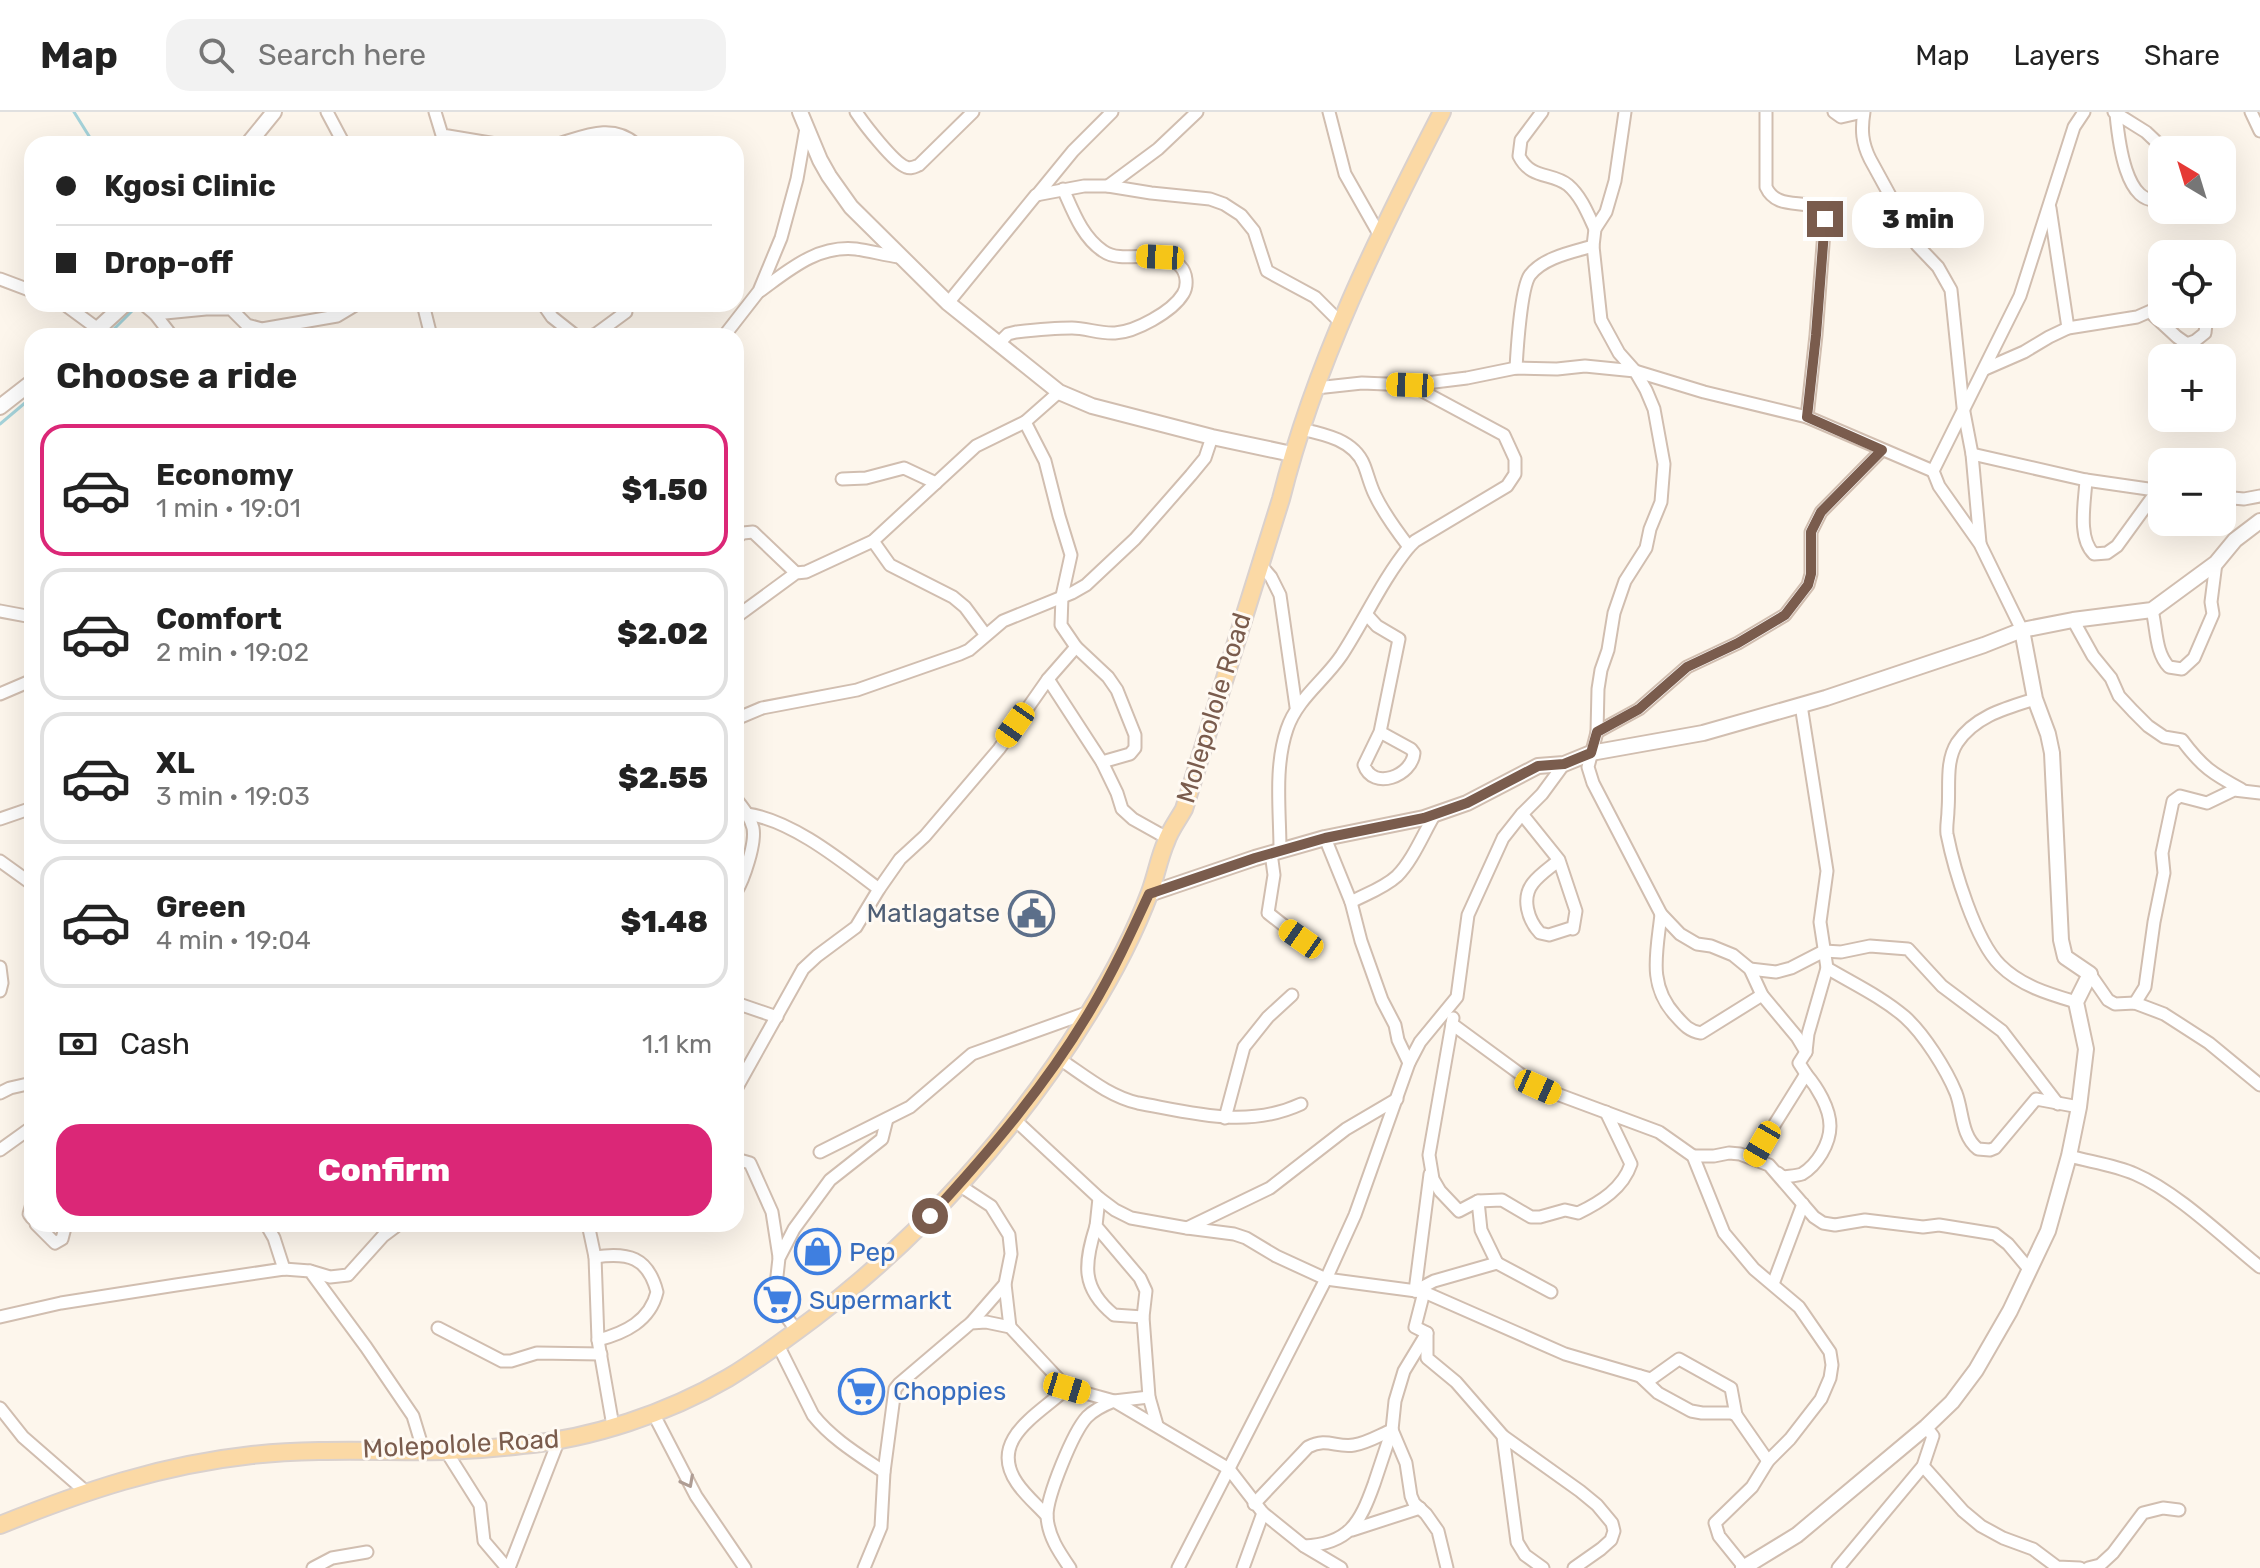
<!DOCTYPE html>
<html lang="en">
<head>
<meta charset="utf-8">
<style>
  body { margin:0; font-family:Rubik,sans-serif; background:#f2f2f2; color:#222; height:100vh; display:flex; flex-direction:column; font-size:30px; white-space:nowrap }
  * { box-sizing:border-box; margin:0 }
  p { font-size:26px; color:#767676 }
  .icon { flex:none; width:44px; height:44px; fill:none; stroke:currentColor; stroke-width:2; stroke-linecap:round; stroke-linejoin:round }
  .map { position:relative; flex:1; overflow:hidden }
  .sheet { position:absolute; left:24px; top:216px; width:720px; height:904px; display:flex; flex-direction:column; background:#fff; border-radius:24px; box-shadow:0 8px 32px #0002 }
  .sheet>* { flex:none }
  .guide { position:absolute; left:24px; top:24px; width:720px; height:176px; border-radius:24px; box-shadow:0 8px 32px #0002; display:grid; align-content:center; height:176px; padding:0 32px; background:#fff }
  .needle { width:52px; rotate:322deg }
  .controls { position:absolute; left:2148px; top:24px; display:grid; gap:16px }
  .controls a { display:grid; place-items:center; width:88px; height:88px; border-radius:16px; background:#fff; box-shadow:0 8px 32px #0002; font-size:40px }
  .end { position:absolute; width:36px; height:36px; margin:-18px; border:10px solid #7a5c4d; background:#fff; box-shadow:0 0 0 4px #fff }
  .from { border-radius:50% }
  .bubble { position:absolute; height:56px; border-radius:24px; background:#fff; box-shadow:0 8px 32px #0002; font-size:26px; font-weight:800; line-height:56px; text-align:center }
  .car { position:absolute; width:24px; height:48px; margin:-24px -12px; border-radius:10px; box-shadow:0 0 6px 2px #0007; background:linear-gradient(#f5c518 24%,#345 0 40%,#f5c518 0 76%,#345 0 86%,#f5c518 0) }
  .guide b { display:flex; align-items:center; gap:28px; height:76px; font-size:30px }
  .guide b+b { border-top:2px solid #e0e0e0 }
  .guide i { width:20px; height:20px; background:#222 }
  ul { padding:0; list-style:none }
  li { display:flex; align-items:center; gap:24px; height:132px; margin:0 16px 12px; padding:0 16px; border:4px solid #e0e0e0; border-radius:24px }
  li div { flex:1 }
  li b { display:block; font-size:30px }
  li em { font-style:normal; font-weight:800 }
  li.active { border-color:#db2777 }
  li>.icon { width:72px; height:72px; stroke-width:1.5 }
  h2 { padding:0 32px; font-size:36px; line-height:96px }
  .pay { display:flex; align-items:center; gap:20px; height:88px; padding:0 32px; font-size:30px }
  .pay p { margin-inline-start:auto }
  .action { display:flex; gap:16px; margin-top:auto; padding:16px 32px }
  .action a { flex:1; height:92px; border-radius:24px; background:#db2777; color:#fff; font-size:32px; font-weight:800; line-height:92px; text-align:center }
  header { display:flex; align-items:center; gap:48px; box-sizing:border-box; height:112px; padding:0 40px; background:#fff; border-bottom:2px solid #e0e0e0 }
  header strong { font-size:38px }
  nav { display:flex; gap:44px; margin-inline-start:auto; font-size:28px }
  .search { width:560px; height:72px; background:#f2f2f2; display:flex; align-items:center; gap:20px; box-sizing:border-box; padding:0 28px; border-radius:24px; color:#767676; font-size:30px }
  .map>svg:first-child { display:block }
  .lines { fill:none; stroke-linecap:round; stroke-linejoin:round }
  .stream { stroke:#a5d3da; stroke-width:3 }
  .minor-casing { stroke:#d1beb0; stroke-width:15 }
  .tertiary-casing { stroke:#d1beb0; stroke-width:18 }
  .primary-casing { stroke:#dad1cd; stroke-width:20 }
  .minor { stroke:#fff; stroke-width:11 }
  .tertiary { stroke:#fff; stroke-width:14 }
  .primary { stroke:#fbd9a5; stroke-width:16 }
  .oneway { stroke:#af9d94 }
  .route { stroke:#7a5c4d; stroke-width:10 }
  .labels { text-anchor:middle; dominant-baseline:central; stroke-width:6; stroke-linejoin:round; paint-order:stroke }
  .street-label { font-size:26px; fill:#7a5c4d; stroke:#fffaf3 }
  .service-label { font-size:26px; fill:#4e5e75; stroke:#fffaf3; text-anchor:end }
  .shop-label { font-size:26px; fill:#366cbe; stroke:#fffaf3; text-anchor:start }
</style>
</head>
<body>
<header>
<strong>Map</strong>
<div class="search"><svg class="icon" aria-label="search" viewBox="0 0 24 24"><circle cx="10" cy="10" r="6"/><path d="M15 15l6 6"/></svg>Search here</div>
<nav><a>Map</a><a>Layers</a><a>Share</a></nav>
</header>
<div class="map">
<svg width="2260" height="1456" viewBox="0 0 2260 1456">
  <rect width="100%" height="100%" fill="#fdf6ec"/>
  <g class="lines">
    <g class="stream">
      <path d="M74 0 94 32"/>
      <path d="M107 224 139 192"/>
      <path d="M0 312 32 285"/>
    </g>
    <defs>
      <g id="minor">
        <path d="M327 0 344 32"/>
        <path d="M435 0 442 23 496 32"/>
        <path d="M856 0C864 12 894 51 906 55 911 57 914 55 919 53L973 0"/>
        <path d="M1329 0 1345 62 1379 122"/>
        <path d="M1542 0 1521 28 1519 44C1531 68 1552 60 1568 73 1581 84 1588 102 1595 117"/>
        <path d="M1625 0 1615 69 1606 100 1595 117 1593 134 1601 208 1619 241 1635 259 1646 278 1654 297 1664 352 1661 390 1650 417 1646 436 1625 469 1614 501 1608 538 1601 558 1598 577 1597 620 1588 655 1593 671 1661 802 1680 822 1697 832 1711 834 1733 843 1750 857 1762 883 1797 925 1806 940"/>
        <path d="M1766 0V75C1776 97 1800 88 1819 96L1825 107 1816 223 1807 305"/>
        <path d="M1834 0 1841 5 1863 0"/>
        <path d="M1864 0C1861 18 1862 31 1870 47L1917 133 1938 155 1951 178 1963 295 1972 342 1980 431"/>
        <path d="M2114 0 2146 20 2165 38"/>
        <path d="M2251 0 2260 19"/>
        <path d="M2116 2C2118 23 2125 100 2162 86"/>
        <path d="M558 32C585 24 612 11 636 32"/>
        <path d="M1108 74 1158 37 1197 0"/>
        <path d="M1037 83 1073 39 1112 0"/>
        <path d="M2050 96 2068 216"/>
        <path d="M0 167 32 179"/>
        <path d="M760 179C789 158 817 133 856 137 870 139 885 143 899 145"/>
        <path d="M948 191 1036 83 1084 74H1108L1151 81 1210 87 1224 92 1241 103 1254 119 1267 159 1315 185 1341 211"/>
        <path d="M64 192 98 217"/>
        <path d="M143 192 155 202 172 224"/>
        <path d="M423 192 431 224"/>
        <path d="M543 192 552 205 576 224"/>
        <path d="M2151 201 2177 225 2187 232 2195 229 2205 221 2207 202"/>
        <path d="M155 202 206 197H231L247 213 262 217 337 204 357 192"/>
        <path d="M590 224 596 222 626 200"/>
        <path d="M724 224 759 179 781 126 797 67 806 16"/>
        <path d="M999 231 1008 222 1016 220C1034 218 1053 216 1072 216 1086 216 1100 222 1115 221 1135 220 1172 200 1183 182 1188 174 1187 161 1180 154 1161 133 1124 154 1103 139 1082 125 1073 99 1063 77"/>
        <path d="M1516 256C1517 238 1521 175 1530 163 1544 145 1573 140 1593 134"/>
        <path d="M1985 257 2024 240 2049 225 2068 216 2137 205 2162 194"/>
        <path d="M1316 276 1362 271 1410 273 1467 266 1516 256 1557 257 1585 254 1635 259 1704 280 1807 305 1933 359"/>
        <path d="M1301 317C1324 322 1354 328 1364 353 1368 363 1370 373 1375 383 1384 402 1396 418 1409 435L1415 429 1507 374 1515 362V347L1504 323 1411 273"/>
        <path d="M1972 342 2086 368 2162 379"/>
        <path d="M842 367 866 366 904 356 936 371"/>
        <path d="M2086 368C2085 389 2077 426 2094 442L2107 441 2117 434 2157 379"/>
        <path d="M2222 385 2244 387 2260 384"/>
        <path d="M736 426 743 421 753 420 796 461"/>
        <path d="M873 429 890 453 953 485 965 495 985 522"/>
        <path d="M1259 451 1271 465 1280 483 1296 595"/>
        <path d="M2152 498C2157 518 2155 540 2169 555L2182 557 2194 546 2213 502 2211 490 2216 451"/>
        <path d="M0 499 32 505"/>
        <path d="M1367 503 1377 514 1399 527 1380 620 1364 653C1373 679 1412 664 1414 641L1411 637 1380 620"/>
        <path d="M736 505 796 461 806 460 873 429 976 334 1025 310"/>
        <path d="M2073 508 2093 544 2111 566 2119 584 2133 599 2148 614 2164 625 2182 628C2202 655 2213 662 2241 677"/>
        <path d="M2022 518 1980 432 1939 374 1933 359 2020 184 2074 15 2084 0"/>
        <path d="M1076 535 1108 565 1117 578 1135 623V636L1130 642 1102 650"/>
        <path d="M32 536V543"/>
        <path d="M1048 567 1102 650 1117 681 1122 697 1133 707 1167 726"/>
        <path d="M0 582 28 570"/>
        <path d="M2035 587C2006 596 1975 604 1957 631 1945 650 1950 676 1948 698 1948 706 1946 714 1947 722 1954 757 1975 828 2000 853 2021 874 2049 882 2076 890"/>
        <path d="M1801 593 1827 759 1820 810 1827 856 1808 922 1806 940 1799 951 1806 962"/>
        <path d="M736 607 762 596 857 578 960 542 969 538 1003 509 1072 481 1086 473 1135 427 1191 363 1205 346 1212 325"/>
        <path d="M1597 620 1639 597 1687 555 1738 531 1785 503 1808 473 1811 462V420L1821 400 1882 338"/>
        <path d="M736 687C743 696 750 704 753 716 756 731 744 767 736 780"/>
        <path d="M747 702C792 708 843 750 879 777"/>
        <path d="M1522 702 1559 748 1576 799 1573 817 1571 816 1549 823 1540 821C1528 808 1521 786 1533 771 1540 762 1551 755 1559 748"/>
        <path d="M0 707 32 696"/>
        <path d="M1325 726 1351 790 1361 829 1382 888 1395 913 1398 928 1409 951"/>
        <path d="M1280 738C1280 699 1274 655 1287 617 1297 587 1324 569 1341 544 1364 509 1382 468 1409 435"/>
        <path d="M1271 741 1274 763 1268 801 1301 827"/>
        <path d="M0 749 32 772"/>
        <path d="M1351 790C1366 782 1384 776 1397 764 1413 748 1423 722 1435 702"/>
        <path d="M1661 802C1657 840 1647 873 1676 904 1684 913 1689 919 1701 921L1762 883"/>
        <path d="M0 855 2 871 0 879"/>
        <path d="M1827 856C1852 871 1882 885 1905 905 1924 922 1946 957 1956 981 1963 999 1961 1024 1978 1037L1990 1038 1995 1036 2036 987 2079 995"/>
        <path d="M1750 857 1776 860 1791 856 1824 839 1841 840 1870 834 1908 837 1942 874 2002 919 2058 992"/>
        <path d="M2090 862 2108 888 2115 892 2135 891 2164 902 2209 931 2260 973"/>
        <path d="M736 891 777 905"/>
        <path d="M2135 891 2145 875 2154 810 2164 761 2162 741 2173 689 2180 684 2207 691 2234 678 2260 681"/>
        <path d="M1453 906 1429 1043 1433 1067 1440 1079 1459 1099 1478 1089 1481 1118 1497 1151"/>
        <path d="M1452 912 1538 975 1659 1020 1693 1044 1724 1121 1754 1157 1799 1195 1830 1240 1832 1253 1830 1266 1821 1287 1790 1327 1768 1349 1752 1375 1715 1411 1719 1424 1744 1455"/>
        <path d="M1058 946C1084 963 1108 984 1138 991 1193 1001 1247 1017 1301 992"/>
        <path d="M736 977 803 857 817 844 856 815 879 777 900 747 925 724 999 637 1048 567 1076 535 1061 513 1062 484 1071 443 1059 404 1045 349 1025 310 1059 280"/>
        <path d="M0 981 10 976 32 971"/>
        <path d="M1225 1006 1244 935 1268 905 1292 883"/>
        <path d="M1014 1007 1099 1086 1115 1098 1131 1106 1187 1116 1234 1122 1246 1126 1276 1144 1326 1167 1424 1180 1565 1242 1640 1264 1658 1281 1691 1299 1702 1301H1731L1736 1303 1768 1349"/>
        <path d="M0 1038 32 1015"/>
        <path d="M820 1040 910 995 972 942 1089 900"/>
        <path d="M1693 1044H1714L1729 1041 1740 1042 1769 1053 1814 1105 1823 1111 1835 1113 1865 1108 1923 1115 1939 1113 1995 1122 2008 1132 2029 1157"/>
        <path d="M2069 1044C2091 1050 2115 1053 2135 1062 2177 1080 2224 1126 2260 1155"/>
        <path d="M736 1047 750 1051 772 1100 779 1145"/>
        <path d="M1753 1047 1806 962C1817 975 1830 996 1830 1014 1830 1032 1817 1053 1802 1062 1796 1064 1789 1064 1783 1065L1778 1061"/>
        <path d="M959 1073 991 1094 1009 1123 1011 1142 1005 1172 1010 1215"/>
        <path d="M1099 1086 1096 1114 1140 1166 1146 1179 1143 1205 1149 1285 1157 1313"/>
        <path d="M1478 1089 1502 1088 1531 1105H1540L1565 1098 1578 1101C1601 1090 1623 1076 1631 1052L1606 1000"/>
        <path d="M32 1092 29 1102 32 1106"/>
        <path d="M36 1112 55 1131 62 1127 66 1112"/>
        <path d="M266 1112 274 1126 284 1157"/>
        <path d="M588 1112 595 1145 598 1228 613 1314"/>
        <path d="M1096 1114C1084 1152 1081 1176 1114 1203L1143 1205"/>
        <path d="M1187 1116 1270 1076 1346 1017 1397 987"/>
        <path d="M595 1145C628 1140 648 1145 657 1180 650 1209 625 1221 598 1228"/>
        <path d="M310 1159 330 1165 348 1163 383 1124 399 1112"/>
        <path d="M1773 1172 1803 1092"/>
        <path d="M1415 1179 1430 1062"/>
        <path d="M0 1205 61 1191 176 1173 284 1157 310 1159 366 1235 413 1304 423 1337"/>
        <path d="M971 1211 1005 1172"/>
        <path d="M438 1216 502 1249H511L537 1241 601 1242"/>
        <path d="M797 1219 776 1191 779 1176 776 1173 779 1146 794 1117 830 1068 882 1027 887 1007"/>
        <path d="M1427 1221V1246L1456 1270 1503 1324 1580 1379 1597 1393 1612 1411 1614 1419 1611 1428 1601 1437 1574 1456"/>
        <path d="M778 1233 813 1303C832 1327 859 1343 884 1360"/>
        <path d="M1640 1264 1651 1267 1679 1247 1731 1276 1736 1303"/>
        <path d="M0 1296 23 1325 85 1379"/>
        <path d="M653 1301 696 1384 745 1456"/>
        <path d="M1503 1324 1517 1430 1525 1443 1543 1456"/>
        <path d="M446 1339 480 1393 484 1429 507 1456"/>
        <path d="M1923 1354 1963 1399 1981 1414 2003 1426 2033 1437 2057 1455 2080 1456"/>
        <path d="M1254 1392 1308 1335C1327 1325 1336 1336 1354 1333 1367 1331 1380 1323 1392 1318"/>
        <path d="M1047 1404C1037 1393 1025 1383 1017 1371 987 1327 1040 1302 1067 1276"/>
        <path d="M1352 1418 1420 1396"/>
        <path d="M1304 1434C1349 1432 1360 1411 1374 1372 1380 1354 1386 1336 1392 1318"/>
        <path d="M313 1456 332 1446 367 1440"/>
        <path d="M509 1456 558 1330"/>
        <path d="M864 1456 881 1415 884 1360 895 1277 899 1272 966 1215 971 1211 986 1210 1010 1215 1067 1276 1114 1289 1149 1285"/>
        <path d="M1070 1456C1059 1440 1048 1424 1047 1404 1047 1384 1073 1320 1087 1305 1095 1297 1104 1293 1114 1289L1229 1357 1263 1401 1304 1434 1341 1456"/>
        <path d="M1178 1456 1326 1167 1355 1103 1409 951 1420 930 1457 885 1468 803 1503 726 1522 702 1542 682 1564 652"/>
        <path d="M1243 1456 1263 1401"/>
        <path d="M1447 1456 1438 1419 1426 1402 1414 1391 1411 1384 1406 1351 1392 1318 1395 1289 1404 1259 1427 1221 1415 1215 1424 1180 1415 1179 1434 1169 1497 1151 1551 1180"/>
        <path d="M1838 1456 1923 1354 1933 1324 1926 1315"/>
        <path d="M2088 1456 2100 1453 2113 1441 2143 1401 2163 1396 2179 1398"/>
      </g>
      <g id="tertiary">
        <path d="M800 0 820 48 829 64 851 95 948 191 1059 280 1092 294 1212 325 1292 342"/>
        <path d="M248 32 274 0"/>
        <path d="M90 224 125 192"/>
        <path d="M0 295 32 270"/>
        <path d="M1149 782 1255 746 1325 726 1424 706 1467 691 1538 654 1564 652 1591 641 1703 621 1826 586 1984 533 2022 518 2073 508 2152 498 2216 451 2235 428 2260 409"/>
        <path d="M1743 1456 1797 1423 1926 1315 1952 1290 1976 1258 2010 1199 2048 1119 2069 1044 2079 995 2086 937 2076 890 2090 862 2065 845 2061 828 2052 641 2048 622 2035 587 2022 518"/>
      </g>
      <path id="primary" d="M0 1413C84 1379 161 1353 252 1343 317 1336 382 1340 447 1339 472 1338 497 1336 522 1333 591 1327 668 1301 728 1266 758 1248 786 1227 814 1206 923 1123 1017 1018 1089 901 1112 864 1135 820 1150 780 1156 764 1159 746 1166 730 1170 718 1178 708 1184 697L1281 387C1315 251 1378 124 1442 0"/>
    </defs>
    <use href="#minor" class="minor-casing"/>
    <use href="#tertiary" class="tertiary-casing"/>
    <use href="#primary" class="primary-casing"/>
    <use href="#minor" class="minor"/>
    <use href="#tertiary" class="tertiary"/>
    <use href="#primary" class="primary"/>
  </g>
  <defs><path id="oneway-chevron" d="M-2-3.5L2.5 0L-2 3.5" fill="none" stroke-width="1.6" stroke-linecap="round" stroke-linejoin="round" transform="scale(2)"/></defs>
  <use class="oneway" href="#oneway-chevron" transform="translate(688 1370) rotate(62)"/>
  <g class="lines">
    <path class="route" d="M930 1104C989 1040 1047 972 1091 897 1113 860 1131 821 1149 782L1255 746 1325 726 1424 706 1467 691 1538 654 1564 652 1591 641 1597 620 1639 597 1687 555 1738 531 1785 503 1808 473 1811 462V420L1821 400 1882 338 1807 305 1816 223 1825 107"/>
  </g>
  <defs>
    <symbol id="civic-ring" viewBox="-11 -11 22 22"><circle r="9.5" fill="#fffaf3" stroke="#5c6f8a" stroke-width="1.5"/><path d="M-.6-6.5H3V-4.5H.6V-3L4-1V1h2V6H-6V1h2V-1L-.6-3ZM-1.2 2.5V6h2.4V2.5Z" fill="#5c6f8a"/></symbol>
    <symbol id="shop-ring" viewBox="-11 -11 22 22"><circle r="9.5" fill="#fffaf3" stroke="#3f7fe0" stroke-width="1.5"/><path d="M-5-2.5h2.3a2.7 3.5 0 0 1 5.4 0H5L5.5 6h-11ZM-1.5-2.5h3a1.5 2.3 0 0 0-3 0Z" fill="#3f7fe0"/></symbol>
    <symbol id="supermarket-ring" viewBox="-11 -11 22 22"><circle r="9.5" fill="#fffaf3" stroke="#3f7fe0" stroke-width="1.5"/><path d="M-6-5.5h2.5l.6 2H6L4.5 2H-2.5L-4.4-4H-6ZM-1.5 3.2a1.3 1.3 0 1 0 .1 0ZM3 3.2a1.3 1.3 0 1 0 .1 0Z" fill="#3f7fe0"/></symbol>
  </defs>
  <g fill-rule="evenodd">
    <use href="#civic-ring" x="1006" y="776" width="51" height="51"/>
    <use href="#shop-ring" x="792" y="1114" width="51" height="51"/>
    <use href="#supermarket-ring" x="752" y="1162" width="51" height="51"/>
    <use href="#supermarket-ring" x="836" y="1254" width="51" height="51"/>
  </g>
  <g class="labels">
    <g class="street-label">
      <text transform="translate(1214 596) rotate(-73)">Molepolole Road</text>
      <text transform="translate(461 1332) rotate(-3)">Molepolole Road</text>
    </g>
    <g class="service-label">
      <text x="1000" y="801">Matlagatse</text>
    </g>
    <g class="shop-label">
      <text x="849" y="1140">Pep</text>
      <text x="809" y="1188">Supermarkt</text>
      <text x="893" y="1279">Choppies</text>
    </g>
  </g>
</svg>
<div class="controls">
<a><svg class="needle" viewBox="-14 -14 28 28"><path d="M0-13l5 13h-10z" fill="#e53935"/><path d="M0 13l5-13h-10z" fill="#767676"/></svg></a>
<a><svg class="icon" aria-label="locate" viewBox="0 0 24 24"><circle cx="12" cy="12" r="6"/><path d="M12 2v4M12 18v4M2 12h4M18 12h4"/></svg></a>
<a>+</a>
<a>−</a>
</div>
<i class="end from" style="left:930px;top:1104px"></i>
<i class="end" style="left:1825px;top:107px"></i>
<div class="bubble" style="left:1852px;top:80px;width:132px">3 min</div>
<i class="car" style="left:1160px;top:145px;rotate:273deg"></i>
<i class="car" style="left:1410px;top:273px;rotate:272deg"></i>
<i class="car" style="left:1015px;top:613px;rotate:215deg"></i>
<i class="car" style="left:1301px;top:827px;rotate:305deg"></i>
<i class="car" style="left:1538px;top:975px;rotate:114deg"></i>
<i class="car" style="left:1762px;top:1032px;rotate:210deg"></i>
<i class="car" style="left:1067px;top:1276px;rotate:107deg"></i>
<div class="guide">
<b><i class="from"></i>Kgosi Clinic</b>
<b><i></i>Drop-off</b>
</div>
<section class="sheet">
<h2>Choose a ride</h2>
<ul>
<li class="active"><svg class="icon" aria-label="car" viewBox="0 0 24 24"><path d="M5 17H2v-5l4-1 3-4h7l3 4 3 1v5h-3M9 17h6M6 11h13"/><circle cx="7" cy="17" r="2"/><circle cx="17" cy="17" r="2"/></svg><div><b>Economy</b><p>1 min · 19:01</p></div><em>$1.50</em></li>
<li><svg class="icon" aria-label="car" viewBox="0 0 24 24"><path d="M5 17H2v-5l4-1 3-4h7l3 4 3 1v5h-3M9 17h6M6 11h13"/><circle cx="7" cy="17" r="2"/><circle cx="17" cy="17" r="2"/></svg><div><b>Comfort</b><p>2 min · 19:02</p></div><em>$2.02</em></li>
<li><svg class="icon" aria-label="car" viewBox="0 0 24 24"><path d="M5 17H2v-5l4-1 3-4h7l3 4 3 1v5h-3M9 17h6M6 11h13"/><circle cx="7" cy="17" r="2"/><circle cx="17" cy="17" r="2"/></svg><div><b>XL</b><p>3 min · 19:03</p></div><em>$2.55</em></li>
<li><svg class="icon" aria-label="car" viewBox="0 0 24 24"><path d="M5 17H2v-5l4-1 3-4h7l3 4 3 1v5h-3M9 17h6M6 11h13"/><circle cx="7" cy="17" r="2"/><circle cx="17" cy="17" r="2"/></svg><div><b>Green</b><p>4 min · 19:04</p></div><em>$1.48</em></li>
</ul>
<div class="pay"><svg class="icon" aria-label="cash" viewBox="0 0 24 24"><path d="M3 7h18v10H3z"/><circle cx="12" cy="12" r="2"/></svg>Cash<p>1.1 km</p></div>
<div class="action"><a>Confirm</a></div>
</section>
</div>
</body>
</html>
